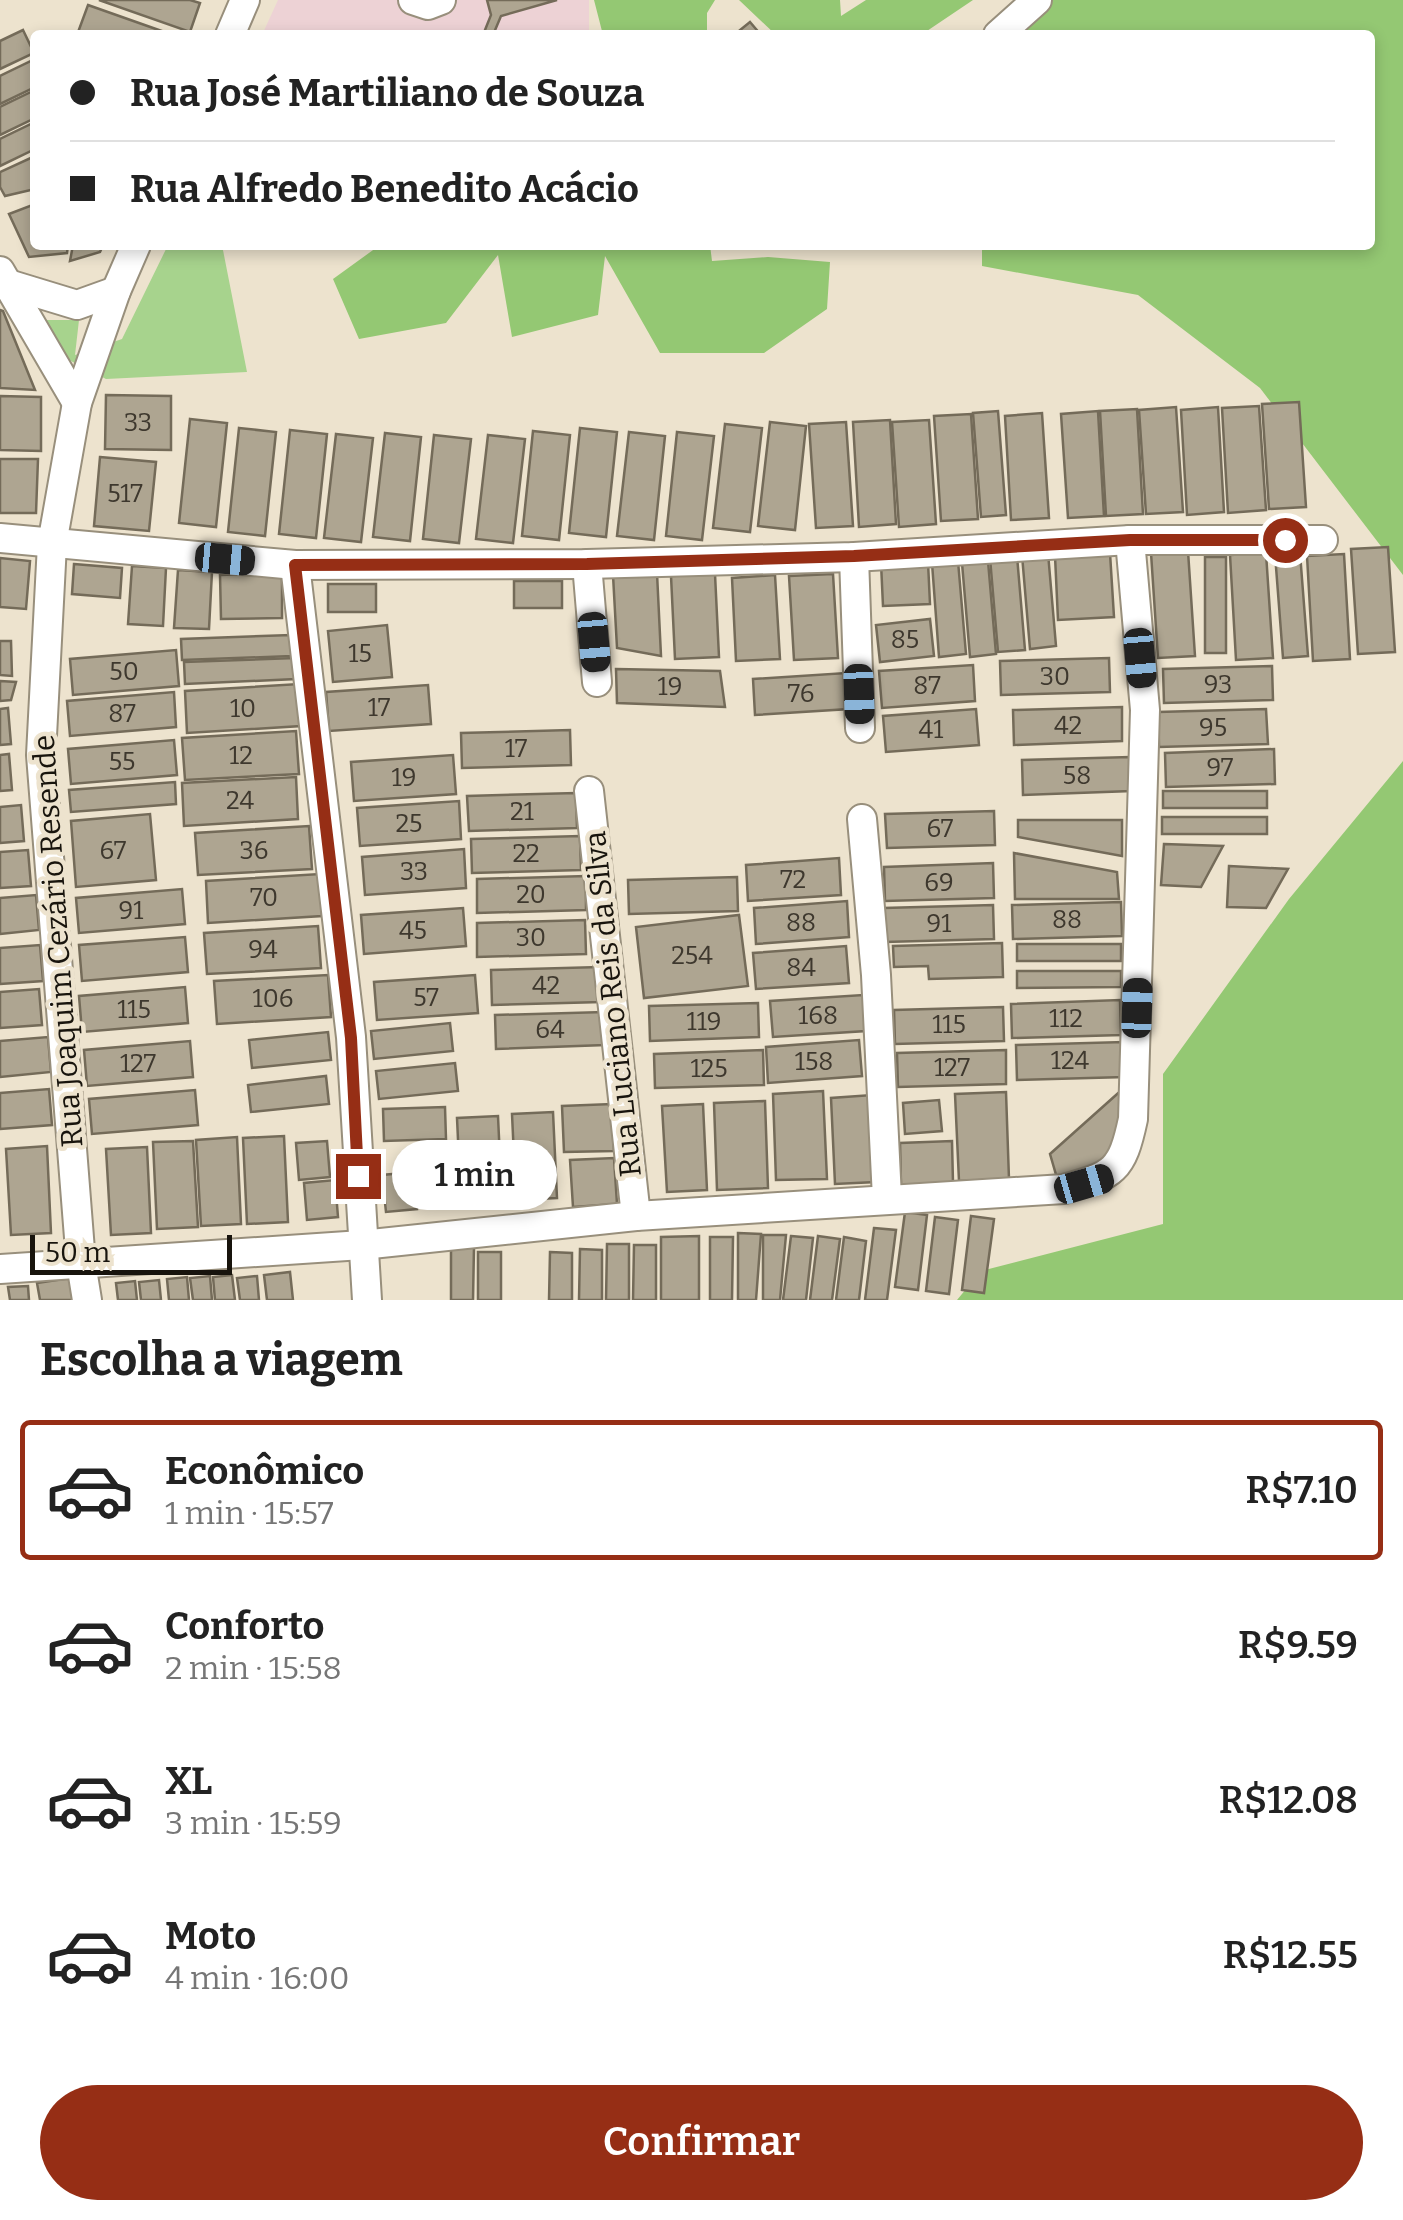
<!DOCTYPE html>
<html lang="pt">
<head>
<meta charset="utf-8">
<style>
  body { margin:0; font-family:Bitter,serif; background:#f6f6f6; color:#222; height:100vh; display:flex; flex-direction:column; font-size:38px; white-space:nowrap }
  * { box-sizing:border-box; margin:0 }
  p { font-size:32px; color:#767676 }
  .icon { flex:none; width:55px; height:55px; fill:none; stroke:currentColor; stroke-width:2; stroke-linecap:round; stroke-linejoin:round }
  .map { position:relative; height:1300px; overflow:hidden }
  .details { display:flex; flex-direction:column; background:#fff; flex:1 }
  .details>* { flex:none }
  .guide { position:absolute; left:30px; top:30px; width:1345px; height:220px; border-radius:10px; box-shadow:0 5px 15px #0003; display:grid; align-content:center; height:220px; padding:0 40px; background:#fff }
  .scale { position:absolute; left:30px; bottom:25px; width:202px; box-sizing:border-box; padding-left:10px; border:5px solid #18140d; border-top:0; font-size:28px; line-height:35px; white-space:nowrap; color:#18140d; -webkit-text-stroke:8px #ede3ce; paint-order:stroke }
  .end { position:absolute; width:45px; height:45px; margin:-22px; border:12px solid #962e15; background:#fff; box-shadow:0 0 0 5px #fff }
  .from { border-radius:50% }
  .bubble { position:absolute; height:70px; border-radius:35px; background:#fff; box-shadow:0 5px 15px #0003; font-size:32px; font-weight:600; line-height:70px; text-align:center }
  .car { position:absolute; width:30px; height:60px; margin:-30px -15px; border-radius:12px; box-shadow:0 0 8px 2px #0007; background:linear-gradient(#222 24%,#8ab4d8 0 40%,#222 0 76%,#8ab4d8 0 86%,#222 0) }
  .guide b { display:flex; align-items:center; gap:35px; height:95px; font-size:38px }
  .guide b+b { border-top:2px solid #e0e0e0 }
  .guide i { width:25px; height:25px; background:#222 }
  ul { padding:0; list-style:none }
  li { display:flex; align-items:center; gap:30px; height:140px; margin:0 20px 15px; padding:0 20px; border:5px solid transparent; border-radius:10px }
  li div { flex:1 }
  li b { display:block; font-size:38px }
  li em { font-style:normal; font-weight:600 }
  li.on { border-color:#962e15 }
  li>.icon { width:90px; height:90px; stroke-width:1.5 }
  h2 { padding:0 40px; font-size:45px; line-height:120px }
  .action { display:flex; gap:20px; margin-top:auto; padding:20px 40px }
  .action a { flex:1; height:115px; border-radius:60px; background:#962e15; color:#fff; font-size:40px; font-weight:600; line-height:115px; text-align:center }
  .map>svg:first-child { display:block }
  .industrial { fill:#edd2d5 }
  .green { fill:#a7d38d }
  .forest { fill:#94c873 }
  .building { fill:#aea591; stroke:#746b59; stroke-width:2.5 }
  .lines { fill:none; stroke-linecap:round; stroke-linejoin:round }
  .minor-casing { stroke:#988f7c; stroke-width:32 }
  .minor { stroke:#fff; stroke-width:28 }
  .route { stroke:#962e15; stroke-width:12 }
  .labels { text-anchor:middle; dominant-baseline:central; stroke-width:9; stroke-linejoin:round; paint-order:stroke }
  .number-label { font-size:25px; fill:#3e382e }
  .street-label { font-size:30px; fill:#18140d; stroke:#ede3ce }
</style>
</head>
<body>
<div class="map">
<svg width="1403" height="1300" viewBox="0 0 1403 1300">
  <rect width="100%" height="100%" fill="#ede3ce"/>
  <path class="industrial" d="M278 0H589V35H262Z"/>
  <path class="green" d="M168 245H222L247 372 106 379 67 359 46 320H79L75 355 122 339Z"/>
  <g class="forest">
    <path d="M594 0H715L707 13V35H603Z"/>
    <path d="M739 0H840L841 16 866 0H973L921 35H776Z"/>
    <path d="M1053 0H1403V575L1260 388 1138 295 982 266V245H1370V35H1019Z"/>
    <path d="M380 245H710L712 261 768 257 830 262 827 309 764 353H660L605 256 598 315 512 337 498 255 446 323 359 339 333 279Z"/>
    <path d="M1403 761V1300H957L981 1271 1163 1224V1074L1289 899Z"/>
  </g>
  <g class="building">
    <path d="M99 0H190L200 3 190 32Z"/>
    <path d="M487 0H557L501 16 493 35H483L491 15Z"/>
    <path d="M88 5 173 35H77Z"/>
    <path d="M750 22 761 35H734Z"/>
    <path d="M23 30 34 53 0 69V41Z"/>
    <path d="M35 59V87L0 104V76Z"/>
    <path d="M35 90V118L0 135V107Z"/>
    <path d="M35 122V149L0 166V139Z"/>
    <path d="M35 156V189L5 196 0 187V172Z"/>
    <path d="M35 204V245H68L67 253 29 257 9 214Z"/>
    <path d="M73 245H103L100 252 70 261Z"/>
    <path d="M0 310 3 311 35 390 0 388Z"/>
    <path d="M106 395 171 396V450L105 449Z"/>
    <path d="M0 396 41 397V451L0 450Z"/>
    <path d="M1299 402 1306 507 1269 509 1262 404Z"/>
    <path d="M1259 406 1266 510 1228 513 1222 408Z"/>
    <path d="M1176 407 1183 512 1146 514 1139 410Z"/>
    <path d="M1218 407 1224 512 1187 515 1181 410Z"/>
    <path d="M1137 409 1143 514 1106 516 1100 411Z"/>
    <path d="M998 411 1006 515 981 517 973 413Z"/>
    <path d="M1098 411 1104 516 1068 518 1061 414Z"/>
    <path d="M1042 413 1049 518 1011 520 1005 416Z"/>
    <path d="M971 414 978 519 941 521 934 416Z"/>
    <path d="M190 419 227 423 216 527 179 523Z"/>
    <path d="M890 420 896 524 859 527 853 422Z"/>
    <path d="M929 420 936 524 899 527 892 422Z"/>
    <path d="M770 422 806 426 795 530 758 526Z"/>
    <path d="M846 422 853 526 816 528 809 424Z"/>
    <path d="M725 424 762 428 750 532 713 528Z"/>
    <path d="M239 428 276 432 265 536 228 532Z"/>
    <path d="M580 428 617 432 606 537 569 533Z"/>
    <path d="M290 430 327 434 316 538 279 534Z"/>
    <path d="M533 431 570 435 559 540 522 536Z"/>
    <path d="M629 432 665 436 654 540 617 536Z"/>
    <path d="M677 432 714 436 702 540 666 536Z"/>
    <path d="M385 433 421 437 410 541 373 537Z"/>
    <path d="M336 434 373 438 361 542 324 538Z"/>
    <path d="M434 435 471 439 459 543 423 539Z"/>
    <path d="M488 435 525 439 513 543 476 539Z"/>
    <path d="M100 457 156 462 149 531 94 526Z"/>
    <path d="M0 459H38L36 513H0Z"/>
    <path d="M1388 547 1395 652 1358 654 1351 549Z"/>
    <path d="M1188 551 1195 656 1158 658 1151 553Z"/>
    <path d="M1048 553 1056 646 1030 649 1022 555Z"/>
    <path d="M1110 553 1114 617 1058 620 1055 556Z"/>
    <path d="M1266 553 1273 658 1236 660 1230 555Z"/>
    <path d="M1300 553 1308 656 1283 658 1275 554Z"/>
    <path d="M1344 554 1350 659 1313 661 1307 556Z"/>
    <path d="M1017 556 1025 650 998 652 990 558Z"/>
    <rect x="1205" y="557" width="21" height="96"/>
    <path d="M0 558 30 561 26 609 0 607Z"/>
    <path d="M958 561 966 654 939 657 932 563Z"/>
    <path d="M988 561 996 654 970 657 962 563Z"/>
    <path d="M928 562 930 604 883 606 881 563Z"/>
    <path d="M74 564 122 568 120 598 72 594Z"/>
    <path d="M132 566 166 568 163 626 128 624Z"/>
    <path d="M178 570 212 572 209 629 174 628Z"/>
    <path d="M282 573V618L221 619 220 575Z"/>
    <path d="M657 573 661 656 617 648 613 575Z"/>
    <path d="M715 574 719 657 675 659 671 576Z"/>
    <path d="M833 574 838 658 794 660 789 576Z"/>
    <path d="M775 575 780 659 736 661 732 578Z"/>
    <rect x="514" y="581" width="48" height="27"/>
    <rect x="328" y="584" width="48" height="28"/>
    <path d="M930 619 934 656 880 662 876 625Z"/>
    <path d="M387 625 392 677 333 682 328 631Z"/>
    <path d="M291 635 292 656 182 660 181 639Z"/>
    <path d="M0 641H11L12 676 0 675Z"/>
    <path d="M176 650 179 686 73 695 70 659Z"/>
    <path d="M295 658 296 679 185 684 184 662Z"/>
    <path d="M1109 658 1110 692 1001 695 1000 661Z"/>
    <path d="M973 665 975 701 882 708 879 671Z"/>
    <path d="M1272 666 1273 700 1164 703 1163 669Z"/>
    <path d="M616 669 720 671 725 707 617 703Z"/>
    <path d="M846 673 849 709 755 715 753 679Z"/>
    <path d="M0 681 16 682 11 700 0 701Z"/>
    <path d="M299 684 301 726 187 733 185 691Z"/>
    <path d="M428 685 431 724 329 731 326 692Z"/>
    <path d="M174 692 176 727 70 736 67 701Z"/>
    <path d="M1122 707V741L1014 745 1013 710Z"/>
    <path d="M8 708 11 744 0 745V709Z"/>
    <path d="M976 709 979 745 886 752 883 716Z"/>
    <path d="M1266 709 1268 744 1159 747 1158 712Z"/>
    <path d="M570 730 571 765 462 768 461 733Z"/>
    <path d="M296 731 299 774 185 780 182 738Z"/>
    <path d="M174 740 177 775 71 784 68 749Z"/>
    <path d="M1274 749 1275 784 1166 787 1165 753Z"/>
    <path d="M9 754 12 790 0 791V755Z"/>
    <path d="M453 755 456 794 354 801 351 762Z"/>
    <path d="M1130 757 1131 791 1023 795 1022 760Z"/>
    <path d="M296 777 298 819 184 826 182 783Z"/>
    <path d="M175 782 176 804 71 812 69 790Z"/>
    <rect x="1163" y="791" width="104" height="17"/>
    <path d="M576 793 577 828 469 831 467 796Z"/>
    <path d="M459 801 461 839 360 846 357 808Z"/>
    <path d="M21 805 24 841 0 843V807Z"/>
    <path d="M994 811 995 845 887 848 885 814Z"/>
    <path d="M150 814 156 880 76 887 71 821Z"/>
    <rect x="1162" y="817" width="105" height="17"/>
    <path d="M1018 820H1122V856L1018 837Z"/>
    <path d="M309 826 312 869 198 875 195 833Z"/>
    <path d="M580 836 581 870 472 873 471 839Z"/>
    <path d="M1164 844 1223 846 1201 887 1161 885Z"/>
    <path d="M464 849 466 888 365 895 362 857Z"/>
    <path d="M28 850 31 886 0 888V852Z"/>
    <path d="M1014 853 1117 872 1119 899H1015Z"/>
    <path d="M839 858 841 895 748 901 746 865Z"/>
    <path d="M993 863 994 898 885 901 884 867Z"/>
    <path d="M1229 866 1288 869 1266 908 1227 907Z"/>
    <path d="M320 874 322 916 208 923 206 881Z"/>
    <path d="M586 876V910L477 913V879Z"/>
    <path d="M737 877 738 911 629 914 628 880Z"/>
    <path d="M182 889 185 924 79 933 76 898Z"/>
    <path d="M36 895 39 930 0 934V898Z"/>
    <path d="M847 901 849 937 756 944 754 908Z"/>
    <path d="M1121 902 1122 936 1013 939 1012 905Z"/>
    <path d="M993 905 994 939 885 942 884 908Z"/>
    <path d="M463 908 466 946 364 954 361 915Z"/>
    <path d="M739 915 748 986 644 998 636 927Z"/>
    <path d="M585 920 586 954 477 957V923Z"/>
    <path d="M318 926 321 968 207 974 204 933Z"/>
    <path d="M185 937 188 972 82 981 79 945Z"/>
    <path d="M1002 943 1003 977 929 979 928 966 894 967 893 946Z"/>
    <rect x="1017" y="944" width="104" height="17"/>
    <path d="M40 945 43 981 0 984V948Z"/>
    <path d="M846 946 849 983 756 989 753 953Z"/>
    <path d="M600 967 601 1002 492 1005 491 970Z"/>
    <path d="M1017 971H1121V987L1017 988Z"/>
    <path d="M328 975 331 1017 217 1024 214 981Z"/>
    <path d="M475 975 478 1013 377 1020 374 982Z"/>
    <path d="M185 987 188 1023 82 1032 79 996Z"/>
    <path d="M39 989 42 1025 0 1028V992Z"/>
    <path d="M863 995 866 1031 773 1037 770 1001Z"/>
    <path d="M1120 1000 1121 1035 1012 1038 1011 1004Z"/>
    <path d="M758 1003 759 1037 650 1041 649 1006Z"/>
    <path d="M1003 1007 1004 1041 895 1044 894 1010Z"/>
    <path d="M604 1012 605 1045 496 1049 495 1015Z"/>
    <path d="M450 1023 453 1051 374 1059 371 1031Z"/>
    <path d="M328 1032 331 1060 252 1068 249 1040Z"/>
    <path d="M48 1037 51 1072 0 1077V1041Z"/>
    <path d="M859 1040 862 1076 768 1083 766 1047Z"/>
    <path d="M190 1041 193 1077 87 1086 84 1050Z"/>
    <path d="M1124 1042 1125 1077 1017 1080 1016 1045Z"/>
    <path d="M763 1050 764 1085 655 1088 654 1054Z"/>
    <path d="M1006 1050V1084L898 1087 897 1053Z"/>
    <path d="M455 1063 458 1091 379 1099 376 1071Z"/>
    <path d="M326 1076 329 1104 251 1112 248 1085Z"/>
    <path d="M1125 1087 1127 1128 1103 1166 1057 1178 1050 1154Z"/>
    <path d="M49 1089 52 1125 0 1129V1093Z"/>
    <path d="M195 1090 198 1125 92 1134 89 1099Z"/>
    <path d="M823 1091 827 1179 776 1180 773 1094Z"/>
    <path d="M1006 1092 1009 1179 959 1181 955 1094Z"/>
    <path d="M872 1095 876 1182 835 1184 831 1098Z"/>
    <path d="M939 1100 942 1131 905 1134 903 1103Z"/>
    <path d="M765 1101 768 1188 717 1190 714 1103Z"/>
    <path d="M612 1104 614 1151 564 1152 562 1106Z"/>
    <path d="M703 1104 707 1190 667 1192 662 1106Z"/>
    <path d="M445 1107 446 1139 384 1141 383 1109Z"/>
    <path d="M553 1112 557 1198 516 1200 512 1114Z"/>
    <path d="M498 1116 502 1203 461 1204 457 1118Z"/>
    <path d="M284 1136 288 1222 247 1224 243 1138Z"/>
    <path d="M237 1137 241 1224 201 1226 196 1140Z"/>
    <path d="M193 1141 198 1227 157 1229 153 1142Z"/>
    <path d="M327 1141 330 1177 299 1180 296 1143Z"/>
    <path d="M952 1141 953 1183 901 1185 900 1143Z"/>
    <path d="M47 1146 51 1233 11 1235 6 1149Z"/>
    <path d="M147 1147 151 1233 111 1235 106 1149Z"/>
    <path d="M456 1148 458 1207 428 1208 426 1149Z"/>
    <path d="M614 1158 617 1204 573 1207 570 1160Z"/>
    <path d="M414 1172 417 1209 386 1212 382 1175Z"/>
    <path d="M335 1180 338 1217 307 1220 304 1183Z"/>
    <path d="M905 1212 927 1215 918 1290 895 1287Z"/>
    <path d="M971 1216 994 1219 984 1293 962 1290Z"/>
    <path d="M935 1217 958 1220 949 1294 926 1291Z"/>
    <path d="M874 1228 896 1230 887 1300H865Z"/>
    <path d="M738 1233 761 1234 756 1300H738Z"/>
    <path d="M763 1235H786L780 1300H763Z"/>
    <path d="M699 1236V1300H661V1237Z"/>
    <path d="M791 1236 813 1238 806 1300H783Z"/>
    <path d="M818 1236 840 1239 832 1300H810Z"/>
    <path d="M710 1237H733L732 1300H710Z"/>
    <path d="M844 1237 866 1241 859 1300H836Z"/>
    <path d="M607 1244H629V1300H606Z"/>
    <path d="M634 1245H656V1300H633Z"/>
    <path d="M451 1247H474L473 1300H451Z"/>
    <path d="M580 1249 602 1250V1300H579Z"/>
    <rect x="478" y="1252" width="23" height="48"/>
    <path d="M550 1252 572 1253V1300H549Z"/>
    <path d="M290 1272 293 1300H267L264 1275Z"/>
    <path d="M232 1275 235 1300H215L213 1277Z"/>
    <path d="M210 1276 212 1300H193L190 1278Z"/>
    <path d="M257 1276 259 1300H240L237 1278Z"/>
    <path d="M187 1277 189 1300H169L167 1279Z"/>
    <path d="M70 1278 74 1300H40L37 1283Z"/>
    <path d="M159 1280 161 1300H141L139 1282Z"/>
    <path d="M135 1281 137 1300H118L116 1283Z"/>
    <path d="M28 1286 29 1300H10L8 1287Z"/>
  </g>
  <g class="lines">
    <defs>
      <g id="minor">
        <path d="M413 0 428 5 441 0"/>
        <path d="M230 35 245 0"/>
        <path d="M998 35 1037 0"/>
        <path d="M0 271 77 403"/>
        <path d="M8 284 77 305 116 291"/>
        <path d="M0 538 295 565 587 564 854 557 1130 540H1323"/>
        <path d="M854 557 860 728"/>
        <path d="M587 564 597 682"/>
        <path d="M295 565 351 1037 367 1300"/>
        <path d="M589 791 636 1216"/>
        <path d="M862 819 876 975 887 1198"/>
        <path d="M0 1269 362 1245 636 1216 1064 1189C1114 1175 1122 1171 1133 1119L1145 710 1130 540"/>
        <path d="M87 1300 81 1263 41 755 52 544 77 403 116 291 136 245"/>
      </g>
    </defs>
    <use href="#minor" class="minor-casing"/>
    <use href="#minor" class="minor"/>
  </g>
  <g class="lines">
    <path class="route" d="M358 1176 351 1038 295 565 587 564 854 556 1130 540H1285"/>
  </g>
  <g class="labels">
    <g class="number-label">
      <text x="138" y="423">33</text>
      <text x="125" y="494">517</text>
      <text x="905" y="640">85</text>
      <text x="360" y="654">15</text>
      <text x="124" y="672">50</text>
      <text x="1055" y="677">30</text>
      <text x="1218" y="685">93</text>
      <text x="927" y="686">87</text>
      <text x="670" y="687">19</text>
      <text x="801" y="694">76</text>
      <text x="379" y="708">17</text>
      <text x="243" y="709">10</text>
      <text x="122" y="714">87</text>
      <text x="1068" y="726">42</text>
      <text x="1213" y="728">95</text>
      <text x="931" y="730">41</text>
      <text x="516" y="749">17</text>
      <text x="241" y="756">12</text>
      <text x="122" y="762">55</text>
      <text x="1220" y="768">97</text>
      <text x="1077" y="776">58</text>
      <text x="404" y="778">19</text>
      <text x="240" y="801">24</text>
      <text x="522" y="812">21</text>
      <text x="409" y="824">25</text>
      <text x="940" y="829">67</text>
      <text x="113" y="851">67</text>
      <text x="254" y="851">36</text>
      <text x="526" y="854">22</text>
      <text x="414" y="872">33</text>
      <text x="793" y="880">72</text>
      <text x="939" y="883">69</text>
      <text x="531" y="895">20</text>
      <text x="264" y="898">70</text>
      <text x="131" y="911">91</text>
      <text x="1067" y="920">88</text>
      <text x="801" y="923">88</text>
      <text x="939" y="924">91</text>
      <text x="413" y="931">45</text>
      <text x="531" y="938">30</text>
      <text x="263" y="950">94</text>
      <text x="692" y="956">254</text>
      <text x="801" y="968">84</text>
      <text x="546" y="986">42</text>
      <text x="426" y="998">57</text>
      <text x="273" y="999">106</text>
      <text x="134" y="1010">115</text>
      <text x="818" y="1016">168</text>
      <text x="1066" y="1019">112</text>
      <text x="704" y="1022">119</text>
      <text x="949" y="1025">115</text>
      <text x="550" y="1030">64</text>
      <text x="1070" y="1061">124</text>
      <text x="814" y="1062">158</text>
      <text x="138" y="1064">127</text>
      <text x="952" y="1068">127</text>
      <text x="709" y="1069">125</text>
    </g>
    <g class="street-label">
      <text transform="translate(58 941) rotate(-94)">Rua Joaquim Cezário Resende</text>
      <text transform="translate(613 1004) rotate(-96)">Rua Luciano Reis da Silva</text>
    </g>
  </g>
</svg>
<div class="scale">50 m</div>
<i class="end from" style="left:1285px;top:540px"></i>
<i class="end" style="left:358px;top:1176px"></i>
<div class="bubble" style="left:392px;top:1140px;width:165px">1 min</div>
<i class="car" style="left:225px;top:559px;rotate:95deg"></i>
<i class="car" style="left:594px;top:642px;rotate:175deg"></i>
<i class="car" style="left:1140px;top:658px;rotate:175deg"></i>
<i class="car" style="left:859px;top:694px;rotate:178deg"></i>
<i class="car" style="left:1137px;top:1008px;rotate:2deg"></i>
<i class="car" style="left:1084px;top:1184px;rotate:74deg"></i>
<div class="guide">
<b><i class="from"></i>Rua José Martiliano de Souza</b>
<b><i></i>Rua Alfredo Benedito Acácio</b>
</div>
</div>
<section class="details">
<h2>Escolha a viagem</h2>
<ul>
<li class="on"><svg class="icon" aria-label="car" viewBox="0 0 24 24"><path d="M5 17H2v-5l4-1 3-4h7l3 4 3 1v5h-3M9 17h6M6 11h13"/><circle cx="7" cy="17" r="2"/><circle cx="17" cy="17" r="2"/></svg><div><b>Econômico</b><p>1 min · 15:57</p></div><em>R$7.10</em></li>
<li><svg class="icon" aria-label="car" viewBox="0 0 24 24"><path d="M5 17H2v-5l4-1 3-4h7l3 4 3 1v5h-3M9 17h6M6 11h13"/><circle cx="7" cy="17" r="2"/><circle cx="17" cy="17" r="2"/></svg><div><b>Conforto</b><p>2 min · 15:58</p></div><em>R$9.59</em></li>
<li><svg class="icon" aria-label="car" viewBox="0 0 24 24"><path d="M5 17H2v-5l4-1 3-4h7l3 4 3 1v5h-3M9 17h6M6 11h13"/><circle cx="7" cy="17" r="2"/><circle cx="17" cy="17" r="2"/></svg><div><b>XL</b><p>3 min · 15:59</p></div><em>R$12.08</em></li>
<li><svg class="icon" aria-label="car" viewBox="0 0 24 24"><path d="M5 17H2v-5l4-1 3-4h7l3 4 3 1v5h-3M9 17h6M6 11h13"/><circle cx="7" cy="17" r="2"/><circle cx="17" cy="17" r="2"/></svg><div><b>Moto</b><p>4 min · 16:00</p></div><em>R$12.55</em></li>
</ul>
<div class="action"><a>Confirmar</a></div>
</section>
</body>
</html>
